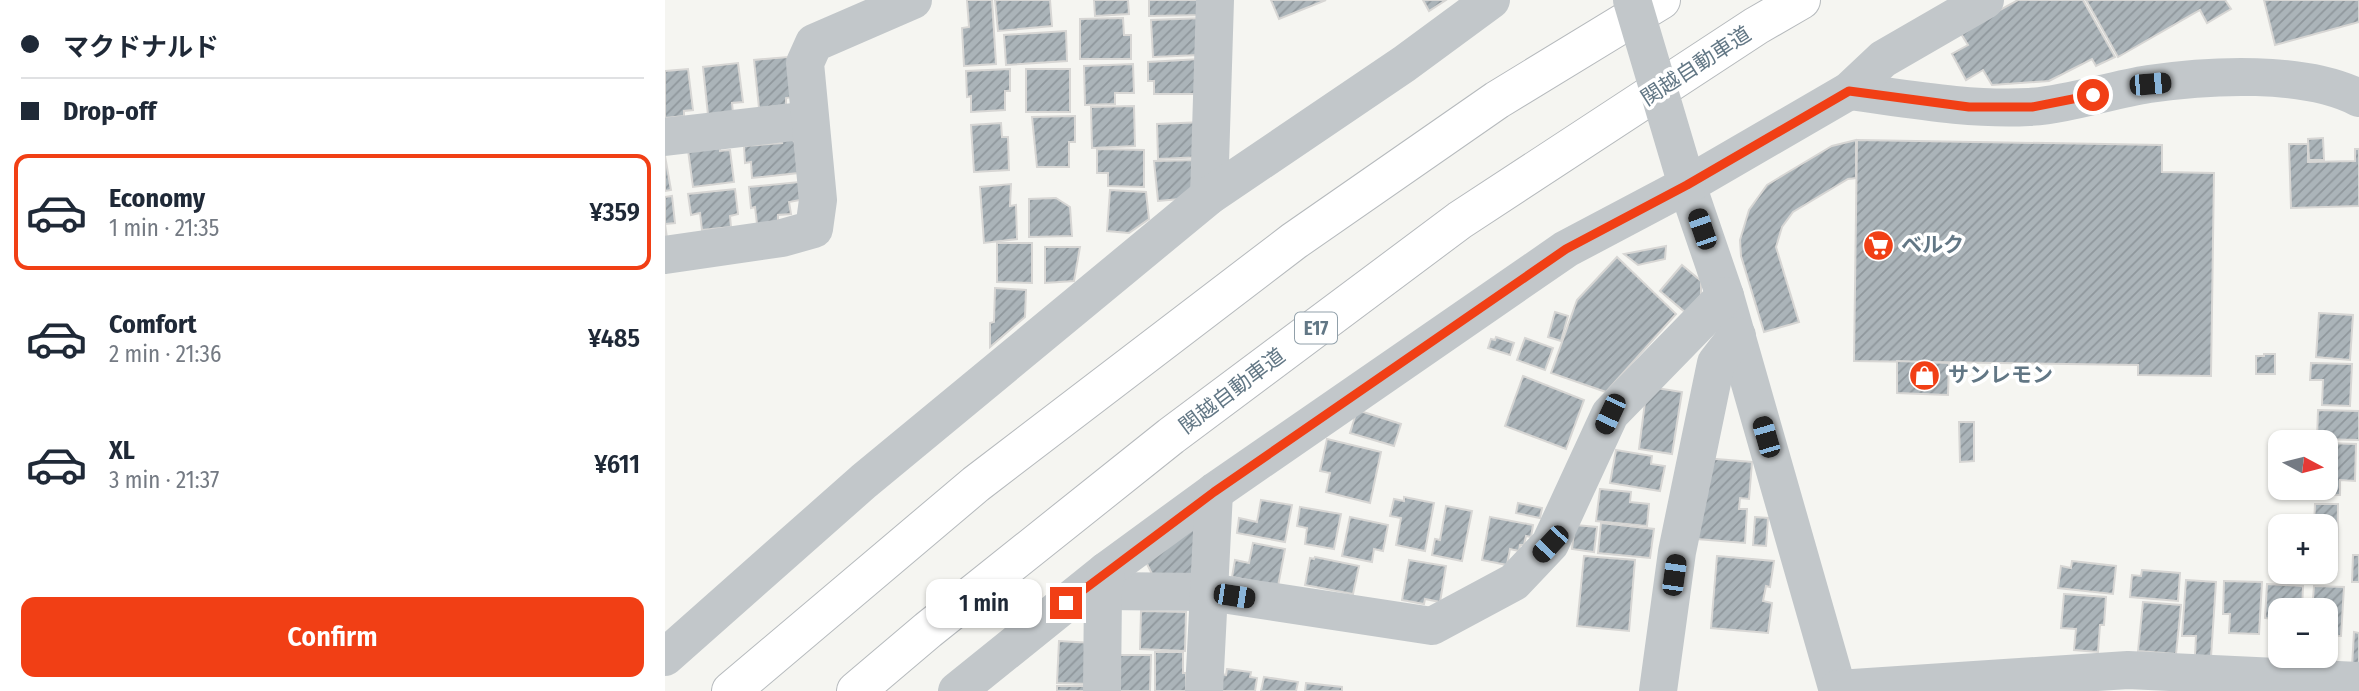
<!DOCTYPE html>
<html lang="en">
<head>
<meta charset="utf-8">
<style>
  body { margin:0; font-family:"Fira Sans Condensed","Noto Sans JP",sans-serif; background:#f6f6f7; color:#1f2937; height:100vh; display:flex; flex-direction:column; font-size:26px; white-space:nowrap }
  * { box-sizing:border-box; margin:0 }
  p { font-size:23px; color:#747a83 }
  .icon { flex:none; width:38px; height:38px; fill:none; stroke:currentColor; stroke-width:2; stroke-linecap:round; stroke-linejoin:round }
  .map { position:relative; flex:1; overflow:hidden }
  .panel { display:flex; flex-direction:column; background:#fff; width:665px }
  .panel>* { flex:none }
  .top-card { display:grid; align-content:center; height:154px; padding:0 21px; background:#fff }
  .needle { width:46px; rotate:97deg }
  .fabs { position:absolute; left:1603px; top:430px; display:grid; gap:14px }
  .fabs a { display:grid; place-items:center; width:70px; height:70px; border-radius:14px; background:#fff; box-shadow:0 2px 5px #0004; font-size:35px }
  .end { position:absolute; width:32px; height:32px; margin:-16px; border:9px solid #f13f15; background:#fff; box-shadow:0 0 0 4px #fff }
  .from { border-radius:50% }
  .bubble { position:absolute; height:49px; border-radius:14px; background:#fff; box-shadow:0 2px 5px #0004; font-size:23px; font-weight:600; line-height:49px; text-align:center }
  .car { position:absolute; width:21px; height:42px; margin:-21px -10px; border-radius:9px; box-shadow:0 0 5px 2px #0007; background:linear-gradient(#222 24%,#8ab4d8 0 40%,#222 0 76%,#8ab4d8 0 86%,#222 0) }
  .top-card b { display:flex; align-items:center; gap:24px; height:66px; font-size:26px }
  .top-card b+b { border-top:2px solid #e0e1e3 }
  .top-card i { width:18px; height:18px; background:#1f2937 }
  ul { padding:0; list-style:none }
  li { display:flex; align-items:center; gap:21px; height:116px; margin:0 14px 10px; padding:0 7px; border:4px solid transparent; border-radius:14px }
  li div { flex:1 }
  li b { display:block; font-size:26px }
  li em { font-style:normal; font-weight:600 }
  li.active { border-color:#f13f15 }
  li>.icon { width:63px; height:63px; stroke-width:1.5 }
  .cta { display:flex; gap:14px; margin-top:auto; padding:14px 21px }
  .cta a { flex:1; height:80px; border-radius:14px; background:#f13f15; color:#fff; font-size:28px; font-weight:600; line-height:80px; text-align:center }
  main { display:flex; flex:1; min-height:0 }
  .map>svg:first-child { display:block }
  .building { fill:url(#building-hatch); stroke:#d7d6d4; stroke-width:2 }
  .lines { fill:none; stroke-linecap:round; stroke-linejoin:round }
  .highway-casing { stroke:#b6babd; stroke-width:40 }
  .minor { stroke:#c2c7ca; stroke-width:38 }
  .highway { stroke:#fff; stroke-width:38 }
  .minor-bridge { stroke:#c2c7ca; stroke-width:38 }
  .route { stroke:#f13f15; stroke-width:9 }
  .labels { text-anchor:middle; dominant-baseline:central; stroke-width:7; stroke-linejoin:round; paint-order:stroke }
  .shield { fill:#fff; stroke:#91a0aa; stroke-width:2 }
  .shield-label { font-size:19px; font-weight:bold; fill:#627785 }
  .street-label { font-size:21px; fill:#627785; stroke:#fff }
  .poi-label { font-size:21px; font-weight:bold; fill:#627785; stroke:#fff; text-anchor:start }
</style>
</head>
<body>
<main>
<section class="panel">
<div class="top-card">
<b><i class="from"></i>マクドナルド</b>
<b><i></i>Drop-off</b>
</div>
<ul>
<li class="active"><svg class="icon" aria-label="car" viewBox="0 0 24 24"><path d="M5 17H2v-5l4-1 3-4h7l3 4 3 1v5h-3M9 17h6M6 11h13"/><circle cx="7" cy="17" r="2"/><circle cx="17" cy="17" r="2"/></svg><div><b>Economy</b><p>1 min · 21:35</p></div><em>¥359</em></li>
<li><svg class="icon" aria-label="car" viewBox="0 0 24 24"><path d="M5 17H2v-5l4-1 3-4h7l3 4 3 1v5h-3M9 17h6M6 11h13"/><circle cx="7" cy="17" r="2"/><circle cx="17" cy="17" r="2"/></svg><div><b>Comfort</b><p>2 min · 21:36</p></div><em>¥485</em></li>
<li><svg class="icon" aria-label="car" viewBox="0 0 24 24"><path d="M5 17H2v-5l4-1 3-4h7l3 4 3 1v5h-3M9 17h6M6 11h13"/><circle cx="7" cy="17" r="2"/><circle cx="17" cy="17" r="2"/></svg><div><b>XL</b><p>3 min · 21:37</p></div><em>¥611</em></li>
</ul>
<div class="cta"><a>Confirm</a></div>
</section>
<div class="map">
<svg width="1694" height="691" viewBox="0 0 1694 691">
  <defs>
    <pattern id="building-hatch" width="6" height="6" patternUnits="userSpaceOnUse" patternTransform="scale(1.75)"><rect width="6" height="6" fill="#abb4b9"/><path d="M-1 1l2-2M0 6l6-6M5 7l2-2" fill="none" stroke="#8f979c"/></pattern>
  </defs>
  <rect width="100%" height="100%" fill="#f5f5f1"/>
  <g class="building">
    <path d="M302 0H327L331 64 299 66 297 28 304 27Z"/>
    <path d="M330 0H385L387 26 333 31Z"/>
    <path d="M429 0H463L464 14 430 16Z"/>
    <path d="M484 0H541V15L484 16Z"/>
    <path d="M606 0H661L614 19Z"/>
    <path d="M758 0H781L764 11Z"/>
    <path d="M1353 0H1418L1450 57 1431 66 1427 59 1384 81 1327 85 1318 70 1301 80 1287 54 1303 45 1295 32Z"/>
    <path d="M1421 0H1560L1566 9 1542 23 1535 10 1453 57Z"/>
    <path d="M1599 0H1694V22L1610 45Z"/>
    <path d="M458 18 459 35H466V59H415V19Z"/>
    <path d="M540 18 534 55 488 57 486 20Z"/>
    <path d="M401 31 402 61 341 65 339 35Z"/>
    <path d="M123 57 127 97 121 98V105L94 108 89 60Z"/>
    <path d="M535 59 531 94H489V81H483V62Z"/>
    <path d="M73 63 78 102 67 103 68 113 43 115 38 67Z"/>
    <path d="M468 64 469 93H450V104L420 105 419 66Z"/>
    <path d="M23 69 28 110 19 111V116L0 118V71Z"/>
    <path d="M345 69V91H340V110L306 112V96L302 97 301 71Z"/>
    <rect x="361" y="69" width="44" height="43"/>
    <path d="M469 106 470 146 427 148 426 107Z"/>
    <path d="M410 116V142H404V167H372L367 117Z"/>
    <path d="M539 122V157L493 159 492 124Z"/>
    <path d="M336 123 337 137H343L344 170 309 172 306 125Z"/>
    <path d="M125 138 130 142 133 173 87 178 86 162 80 163 79 146 117 143 116 139Z"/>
    <path d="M1658 138 1659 160H1644L1643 139Z"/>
    <path d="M1191 140V178L1183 179 1128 212 1117 227 1111 247 1134 322 1099 332 1076 256 1075 240 1084 210 1102 185 1120 174 1167 146Z"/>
    <path d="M1192 140 1497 145V172L1549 173 1546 376 1473 375V365L1189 361Z"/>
    <path d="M1624 144H1643V162L1690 161V149H1694V206L1626 208Z"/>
    <path d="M55 146V151L65 150 69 182 28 187 23 150Z"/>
    <path d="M432 149 479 150V187L443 186V173H432Z"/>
    <path d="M0 156 6 190 0 191Z"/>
    <path d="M539 160V179L515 199 493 201 489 161Z"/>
    <path d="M134 182 135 200 124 202 126 214 113 215V222L92 224 90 207 86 208 84 187Z"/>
    <path d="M346 184 345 206 351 205 352 239 319 243 315 187Z"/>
    <path d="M70 189 73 214 65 216 66 227 37 230 35 213 26 215 23 194Z"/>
    <path d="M445 190 481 192 484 219 464 233 442 231Z"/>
    <path d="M7 196 10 223 0 224 2 238H0V197Z"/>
    <path d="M391 198 405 207 407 236 364 237V199Z"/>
    <path d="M332 243H367V283L332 282Z"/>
    <path d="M1001 246 1000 259 973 265 959 254Z"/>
    <path d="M380 247H415L409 281 380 283Z"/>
    <path d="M952 257 1011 314 941 392 886 373 912 300Z"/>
    <path d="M1017 265 1036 281V295L1021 313 995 291Z"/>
    <path d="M330 288 361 290 360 317 325 347V323L329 322Z"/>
    <path d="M890 312 903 316 896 341 883 337Z"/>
    <path d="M1654 313 1688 315 1685 360 1651 357Z"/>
    <path d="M831 337 849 343 845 355 823 348 826 339 830 340Z"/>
    <path d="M860 338 888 348 880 370 852 360Z"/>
    <path d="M1599 354H1610V374H1591V356H1599Z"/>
    <path d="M1232 361 1284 363 1283 395 1232 393Z"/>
    <path d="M1646 363 1687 364 1685 406 1657 405 1658 380H1645Z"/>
    <path d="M858 376 919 400 901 449 840 426Z"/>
    <path d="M985 387 1017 392 1007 454 974 449 980 402Z"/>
    <path d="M692 410 736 424 729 446 685 433Z"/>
    <path d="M1653 410 1694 411V440L1652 439Z"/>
    <path d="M1294 422H1309V461L1295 462Z"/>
    <path d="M662 439 716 452 705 503 661 492 665 473 655 471Z"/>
    <path d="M1661 443 1691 444 1690 481 1675 480V495L1650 494V488H1661Z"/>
    <path d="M951 450 987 456 986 464 1000 466 995 491 945 483Z"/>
    <path d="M1039 458 1087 462 1084 499 1075 498 1074 509H1082L1080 543 1032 539Z"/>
    <path d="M935 489 966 492 965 502 984 504 982 526 931 521Z"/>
    <path d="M739 497 769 503 760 551 731 545 736 518 725 516 729 499 739 501Z"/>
    <path d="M596 500 627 505 620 542 572 533 574 518 592 522Z"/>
    <path d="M853 503 877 508 875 518 851 513Z"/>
    <path d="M1650 504H1673L1672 573 1657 572H1661V527H1642V524H1649Z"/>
    <path d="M781 506 807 511 797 561 767 555 770 539 775 540Z"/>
    <path d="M635 507 676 514 669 549 640 544 642 528 632 526Z"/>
    <path d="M685 517 723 525 718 551 709 549 707 562 677 556Z"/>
    <path d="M825 517 868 525 866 537 861 536 859 545H855L854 551 845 549 842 565 817 560Z"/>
    <path d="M1090 517 1103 518 1101 546 1088 545Z"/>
    <path d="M936 523 989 529 985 558 933 553Z"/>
    <path d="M525 524 534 533 531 582 490 580 481 562Z"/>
    <path d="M910 525 932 527 929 552 907 549Z"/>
    <path d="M588 543 620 549 613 586 567 577 570 560 584 563Z"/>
    <path d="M1688 555H1694V582H1687Z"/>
    <path d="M919 556 970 560 964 631 912 626Z"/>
    <path d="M1052 556 1109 561 1105 587 1101 586 1098 601 1107 603 1103 633 1046 628Z"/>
    <path d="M650 557 694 566 688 594 640 585 645 558 649 559Z"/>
    <path d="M744 560 781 566 775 602 760 599 759 604 737 600Z"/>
    <path d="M1407 561 1451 566 1448 594 1393 588 1396 566 1406 568Z"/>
    <path d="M1477 570 1515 573 1513 601 1465 597 1467 575 1476 576Z"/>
    <path d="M1521 580 1551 582 1546 657 1530 656 1531 636H1517Z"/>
    <path d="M1559 581 1597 582 1594 634 1564 633 1565 614H1558Z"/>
    <path d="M1602 584 1638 586 1637 611H1615V635H1607V619L1600 618Z"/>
    <path d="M1649 586 1679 587 1676 636 1661 635V611H1647Z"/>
    <path d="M1399 594 1441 597 1439 625H1435L1433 652 1409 650 1411 629 1396 628Z"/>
    <path d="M1478 602 1516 605 1511 654 1473 651Z"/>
    <path d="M476 611 521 612 520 651 475 649Z"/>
    <path d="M1689 632 1694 633V667H1687Z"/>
    <path d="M394 641 428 643 426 684 392 683Z"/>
    <path d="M490 652H518V673H521V691H490Z"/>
    <path d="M453 655H486L485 691H452Z"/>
    <path d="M562 669 586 672 585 677 592 678 590 691H555L557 674 561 675Z"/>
    <path d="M599 677 633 682 631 691H596Z"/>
    <path d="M641 683 677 687V691H640Z"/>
    <rect x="392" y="686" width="35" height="5"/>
  </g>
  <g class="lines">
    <defs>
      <g id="highway">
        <path d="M66 691 311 484 629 241 832 100 996 0"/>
        <path d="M191 691 263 630 506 436 795 220 1091 26 1136 0"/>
      </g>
    </defs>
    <use href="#highway" class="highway-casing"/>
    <g class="minor">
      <path d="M1184 91C1244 99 1303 110 1364 107 1402 105 1445 90 1484 84 1545 75 1639 70 1694 98"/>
      <path d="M0 137 145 120"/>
      <path d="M1022 185 1060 296 1173 691"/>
      <path d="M544 196 550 0"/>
      <path d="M0 255 117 238 149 229 153 200 140 63 149 43 248 0"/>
      <path d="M438 591 544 592 767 626 849 582 885 544 945 414 1060 296"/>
      <path d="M0 657 199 481 544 196 739 64 826 0"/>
      <path d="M1173 689 1463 670 1694 681"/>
      <path d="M292 691 441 571 549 492 901 249 1022 185 1184 91 1218 59 1320 0"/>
      <path d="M437 691 438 591 441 571"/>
      <path d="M539 691 549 492"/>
      <path d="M993 691 1012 552 1051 363 1072 336"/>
    </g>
    <use href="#highway" class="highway"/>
    <path class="minor-bridge" d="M967 0 1022 185"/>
  </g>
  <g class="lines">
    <path class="route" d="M401 603 549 492 901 249 1022 185 1184 91 1304 107H1367L1428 95"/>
  </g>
  <defs>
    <symbol id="supermarket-disc" viewBox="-11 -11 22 22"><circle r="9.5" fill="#f13f15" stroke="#fff"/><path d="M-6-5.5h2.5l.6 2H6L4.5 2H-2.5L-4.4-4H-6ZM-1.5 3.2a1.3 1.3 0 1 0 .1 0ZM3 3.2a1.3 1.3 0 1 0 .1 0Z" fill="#fff"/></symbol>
    <symbol id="shop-disc" viewBox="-11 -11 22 22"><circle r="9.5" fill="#f13f15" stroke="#fff"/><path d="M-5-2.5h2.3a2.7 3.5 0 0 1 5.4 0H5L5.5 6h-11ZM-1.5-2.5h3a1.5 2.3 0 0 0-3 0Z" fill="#fff"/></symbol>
  </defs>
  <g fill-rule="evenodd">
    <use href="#supermarket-disc" x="1196" y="228" width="35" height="35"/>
    <use href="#shop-disc" x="1242" y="358" width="35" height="35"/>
  </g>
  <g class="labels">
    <rect class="shield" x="630" y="312.5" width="42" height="31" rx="5"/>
    <g class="shield-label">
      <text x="651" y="328">E17</text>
    </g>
    <g class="street-label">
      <text transform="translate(1031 66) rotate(-33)">関越自動車道</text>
      <text transform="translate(567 391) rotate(-37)">関越自動車道</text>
    </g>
    <g class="poi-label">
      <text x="1236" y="245">ベルク</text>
      <text x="1283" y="375">サンレモン</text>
    </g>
  </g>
</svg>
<div class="fabs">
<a><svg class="needle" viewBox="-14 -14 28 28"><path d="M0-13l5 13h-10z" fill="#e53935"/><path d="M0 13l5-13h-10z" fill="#747a83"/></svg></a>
<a>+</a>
<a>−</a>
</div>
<i class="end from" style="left:1428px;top:95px"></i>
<i class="end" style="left:401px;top:603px"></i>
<div class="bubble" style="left:261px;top:579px;width:116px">1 min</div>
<i class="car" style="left:1485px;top:84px;rotate:85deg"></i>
<i class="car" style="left:1037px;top:229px;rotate:341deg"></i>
<i class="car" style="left:945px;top:414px;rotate:205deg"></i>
<i class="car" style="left:1101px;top:437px;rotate:344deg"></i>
<i class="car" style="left:885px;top:544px;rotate:223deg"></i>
<i class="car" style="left:1009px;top:575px;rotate:8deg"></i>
<i class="car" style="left:569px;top:596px;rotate:99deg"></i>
</div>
</main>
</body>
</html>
